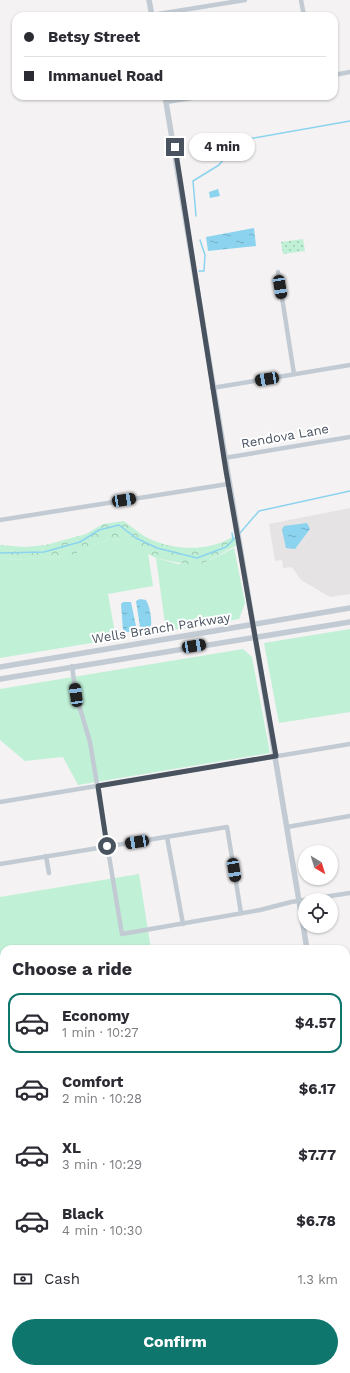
<!DOCTYPE html>
<html lang="en">
<head>
<meta charset="utf-8">
<style>
  body { margin:0; font-family:"Work Sans",sans-serif; background:#f2f2f3; color:#2b2b33; height:100vh; display:flex; flex-direction:column; font-size:15px; white-space:nowrap }
  * { box-sizing:border-box; margin:0 }
  p { font-size:13px; color:#7c7c81 }
  .icon { flex:none; width:22px; height:22px; fill:none; stroke:currentColor; stroke-width:2; stroke-linecap:round; stroke-linejoin:round }
  .map { position:relative; flex:1; overflow:hidden }
  .details { position:absolute; left:0px; top:945px; width:350px; height:428px; display:flex; flex-direction:column; background:#fff; border-radius:12px 12px 0 0; box-shadow:0 1px 3px #0004 }
  .details>* { flex:none }
  .banner { position:absolute; left:12px; top:12px; width:326px; height:88px; border-radius:12px; box-shadow:0 1px 3px #0004; display:grid; align-content:center; height:88px; padding:0 12px; background:#fff }
  .needle { width:26px; rotate:142deg }
  .controls { position:absolute; left:298px; top:845px; display:grid; gap:8px }
  .controls a { display:grid; place-items:center; width:40px; height:40px; border-radius:50%; background:#fff; box-shadow:0 1px 3px #0004; font-size:20px }
  .end { position:absolute; width:18px; height:18px; margin:-9px; border:5px solid #495360; background:#fff; box-shadow:0 0 0 2px #fff }
  .from { border-radius:50% }
  .bubble { position:absolute; height:28px; border-radius:14px; background:#fff; box-shadow:0 1px 3px #0004; font-size:13px; font-weight:700; line-height:28px; text-align:center }
  .car { position:absolute; width:12px; height:24px; margin:-12px -6px; border-radius:5px; box-shadow:0 0 3px 1px #0007; background:linear-gradient(#222 24%,#8ab4d8 0 40%,#222 0 76%,#8ab4d8 0 86%,#222 0) }
  .banner b { display:flex; align-items:center; gap:14px; height:38px; font-size:15px }
  .banner b+b { border-top:1px solid #e1e1e2 }
  .banner i { width:10px; height:10px; background:#2b2b33 }
  ul { padding:0; list-style:none }
  li { display:flex; align-items:center; gap:12px; height:60px; margin:0 8px 6px; padding:0 4px; border:2px solid transparent; border-radius:12px }
  li div { flex:1 }
  li b { display:block; font-size:15px }
  li em { font-style:normal; font-weight:700 }
  li.selected { border-color:#0f766e }
  li>.icon { width:36px; height:36px; stroke-width:1.5 }
  h2 { padding:0 12px; font-size:18px; line-height:48px }
  .pay { display:flex; align-items:center; gap:10px; height:44px; padding:0 12px; font-size:15px }
  .pay p { margin-inline-start:auto }
  .primary-button { display:flex; gap:8px; margin-top:auto; padding:8px 12px }
  .primary-button a { flex:1; height:46px; border-radius:24px; background:#0f766e; color:#fff; font-size:16px; font-weight:700; line-height:46px; text-align:center }
  .map>svg:first-child { display:block }
  .education { fill:#e5e3e4 }
  .green { fill:#c0f1d7 }
  .forest { fill:url(#forest-crowns) }
  .park { fill:url(#park-dots) }
  .water { fill:url(#water-ripples) }
  .lines { fill:none; stroke-linecap:round; stroke-linejoin:round }
  .stream { stroke:#8cd3ef; stroke-width:1.5 }
  .minor { stroke:#c2cbd3; stroke-width:4.5 }
  .tertiary { stroke:#c2cbd3; stroke-width:5.5 }
  .route { stroke:#495360; stroke-width:5 }
  .labels { text-anchor:middle; dominant-baseline:central; stroke-width:4; stroke-linejoin:round; paint-order:stroke }
  .street-label { font-size:13px; fill:#495360; stroke:#fff }
</style>
</head>
<body>
<div class="map">
<svg width="350" height="1373" viewBox="0 0 350 1373">
  <defs>
    <pattern id="forest-crowns" width="20" height="18" patternUnits="userSpaceOnUse"><rect width="20" height="18" fill="#c0f1d7"/><path d="M2 6a3 3 0 1 1 6 0M12 15a3 3 0 1 1 6 0" fill="none" stroke="#9ec6b2"/></pattern>
    <pattern id="park-dots" width="8" height="8" patternUnits="userSpaceOnUse"><rect width="8" height="8" fill="#c0f1d7"/><path d="M2 2h.1M6 6h.1" fill="none" stroke="#9ec6b2" stroke-width="1.8" stroke-linecap="round"/></pattern>
    <pattern id="water-ripples" width="26" height="14" patternUnits="userSpaceOnUse"><rect width="26" height="14" fill="#8cd3ef"/><path d="M2 4q2-2 4 0t4 0M15 11q2-2 4 0t4 0" fill="none" stroke="#74aec5"/></pattern>
  </defs>
  <rect width="100%" height="100%" fill="#f4f2f2"/>
  <g class="education">
    <path d="M350 508V594L330 597 301 580 292 567 283 568 282 560 275 561 269 524Z"/>
    <path d="M346 1256 350 1282V1338L346 1339Z"/>
  </g>
  <g class="green">
    <path d="M109 539 122 540 148 553 153 586 108 594 116 639 0 658V558L13 560 68 556Z"/>
    <path d="M234 548 245 603 239 619 166 631 156 558 178 564 204 563Z"/>
    <path d="M350 629V712L279 723 264 643Z"/>
    <path d="M243 649 252 657 270 753 78 785 63 757 25 761 0 740V689Z"/>
    <path d="M139 874 151 949H4V1062L0 1063V897Z"/>
  </g>
  <path class="forest" d="M124 521C132 527 142 536 152 540 178 551 211 551 234 536L237 545 204 563 194 566 156 558 122 540 109 539 69 556 13 560 0 558V545L24 547 46 545 86 534 103 524Z"/>
  <path class="park" d="M303 239 305 251 283 254 281 242Z"/>
  <g class="water">
    <path d="M218 189 220 196 210 198 209 192Z"/>
    <path d="M254 228 256 246 208 251 206 237Z"/>
    <path d="M307 523 310 529 295 549 286 548 282 530 284 526Z"/>
    <path d="M140 599 146 600C150 607 152 619 151 627L143 631 140 627 136 601Z"/>
    <path d="M123 602H131L136 626 131 632H126L123 630 121 604Z"/>
  </g>
  <g class="lines">
    <g class="stream">
      <path d="M196 216 193 181 219 165 223 160 231 142 350 121"/>
      <path d="M199 271H204L205 255 200 240"/>
      <path d="M232 533 233 539"/>
      <path d="M240 533 259 511 350 491"/>
      <path d="M0 553 44 552 80 542 99 530 119 525 136 538 157 548 197 558 226 547 236 537"/>
      <path d="M0 1125H4"/>
    </g>
    <g class="minor">
      <path d="M301 0 304 16"/>
      <path d="M152 15 245 0"/>
      <path d="M334 75 350 72"/>
      <path d="M166 102 204 96"/>
      <path d="M278 272 294 374"/>
      <path d="M212 388 350 365"/>
      <path d="M224 458 350 437"/>
      <path d="M0 520 228 484"/>
      <path d="M72 666 76 695 90 742 122 934 260 910 291 902 350 893"/>
      <path d="M0 802 350 744"/>
      <path d="M287 827 350 816"/>
      <path d="M167 837 183 924"/>
      <path d="M46 856 49 873"/>
      <path d="M0 864 227 827 241 913"/>
      <path d="M346 966 350 989"/>
      <path d="M346 1053H350"/>
      <path d="M0 1094H4"/>
      <path d="M0 1160 4 1159"/>
      <path d="M0 1222 4 1220"/>
      <path d="M0 1291 4 1289"/>
      <path d="M53 1369 54 1373"/>
      <path d="M117 1369V1373"/>
      <path d="M174 1369 175 1373"/>
      <path d="M340 1373 350 1371"/>
    </g>
    <g class="tertiary">
      <path d="M149 0 152 16"/>
      <path d="M165 96 307 949"/>
      <path d="M0 667 350 608"/>
      <path d="M0 679 350 622"/>
      <path d="M346 1212 350 1239"/>
    </g>
  </g>
  <g class="lines">
    <path class="route" d="M107 846 98 786 276 756 226 471 175 147"/>
  </g>
  <g class="labels">
    <g class="street-label">
      <text transform="translate(285 436) rotate(-10)">Rendova Lane</text>
      <text transform="translate(161 628) rotate(-9)">Wells Branch Parkway</text>
    </g>
  </g>
</svg>
<div class="controls">
<a><svg class="needle" viewBox="-14 -14 28 28"><path d="M0-13l5 13h-10z" fill="#e53935"/><path d="M0 13l5-13h-10z" fill="#7c7c81"/></svg></a>
<a><svg class="icon" aria-label="locate" viewBox="0 0 24 24"><circle cx="12" cy="12" r="6"/><path d="M12 2v4M12 18v4M2 12h4M18 12h4"/></svg></a>
</div>
<i class="end from" style="left:107px;top:846px"></i>
<i class="end" style="left:175px;top:147px"></i>
<div class="bubble" style="left:189px;top:133px;width:66px">4 min</div>
<i class="car" style="left:280px;top:287px;rotate:171deg"></i>
<i class="car" style="left:267px;top:379px;rotate:260deg"></i>
<i class="car" style="left:124px;top:500px;rotate:81deg"></i>
<i class="car" style="left:194px;top:646px;rotate:81deg"></i>
<i class="car" style="left:76px;top:695px;rotate:352deg"></i>
<i class="car" style="left:137px;top:842px;rotate:261deg"></i>
<i class="car" style="left:234px;top:870px;rotate:171deg"></i>
<div class="banner">
<b><i class="from"></i>Betsy Street</b>
<b><i></i>Immanuel Road</b>
</div>
<section class="details">
<h2>Choose a ride</h2>
<ul>
<li class="selected"><svg class="icon" aria-label="car" viewBox="0 0 24 24"><path d="M5 17H2v-5l4-1 3-4h7l3 4 3 1v5h-3M9 17h6M6 11h13"/><circle cx="7" cy="17" r="2"/><circle cx="17" cy="17" r="2"/></svg><div><b>Economy</b><p>1 min · 10:27</p></div><em>$4.57</em></li>
<li><svg class="icon" aria-label="car" viewBox="0 0 24 24"><path d="M5 17H2v-5l4-1 3-4h7l3 4 3 1v5h-3M9 17h6M6 11h13"/><circle cx="7" cy="17" r="2"/><circle cx="17" cy="17" r="2"/></svg><div><b>Comfort</b><p>2 min · 10:28</p></div><em>$6.17</em></li>
<li><svg class="icon" aria-label="car" viewBox="0 0 24 24"><path d="M5 17H2v-5l4-1 3-4h7l3 4 3 1v5h-3M9 17h6M6 11h13"/><circle cx="7" cy="17" r="2"/><circle cx="17" cy="17" r="2"/></svg><div><b>XL</b><p>3 min · 10:29</p></div><em>$7.77</em></li>
<li><svg class="icon" aria-label="car" viewBox="0 0 24 24"><path d="M5 17H2v-5l4-1 3-4h7l3 4 3 1v5h-3M9 17h6M6 11h13"/><circle cx="7" cy="17" r="2"/><circle cx="17" cy="17" r="2"/></svg><div><b>Black</b><p>4 min · 10:30</p></div><em>$6.78</em></li>
</ul>
<div class="pay"><svg class="icon" aria-label="cash" viewBox="0 0 24 24"><path d="M3 7h18v10H3z"/><circle cx="12" cy="12" r="2"/></svg>Cash<p>1.3 km</p></div>
<div class="primary-button"><a>Confirm</a></div>
</section>
</div>
</body>
</html>
